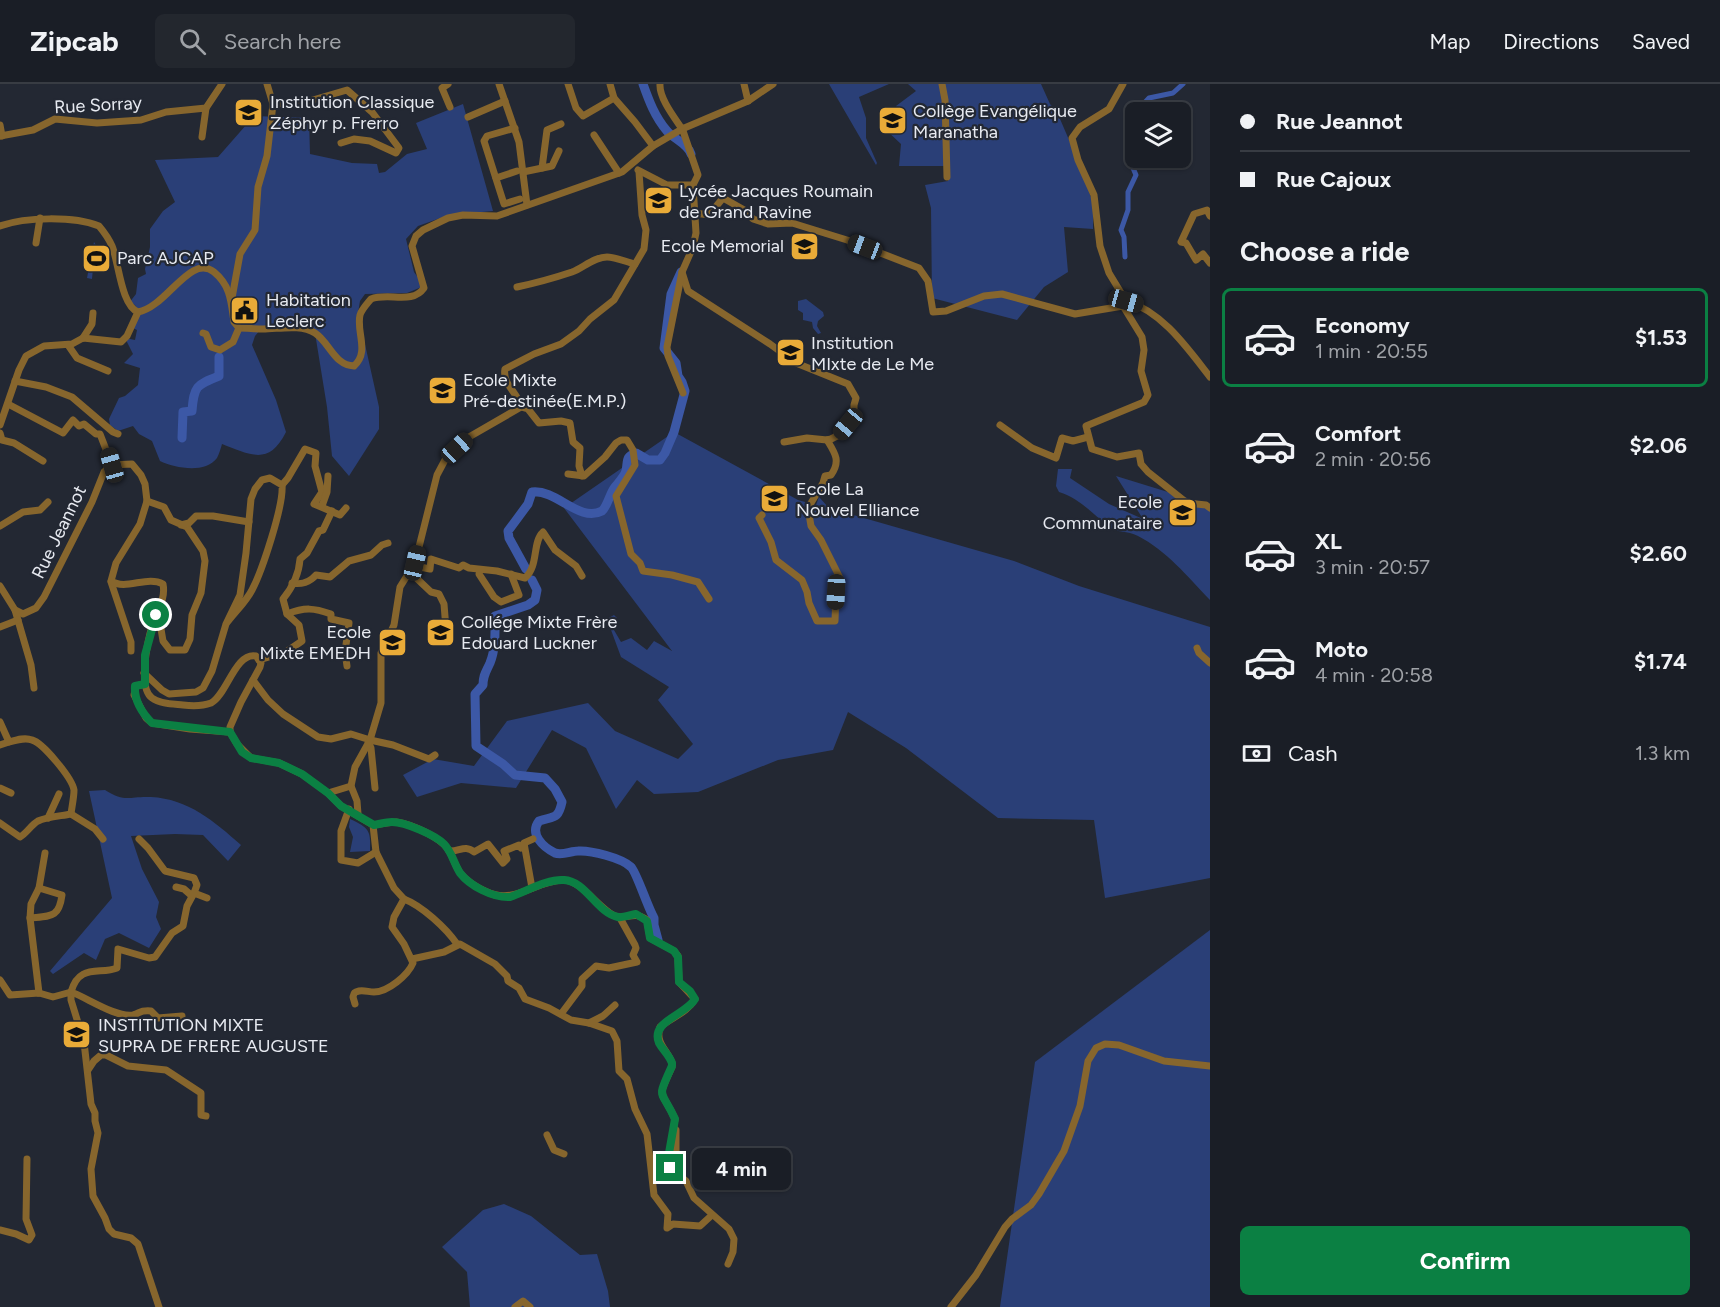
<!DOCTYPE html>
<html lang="en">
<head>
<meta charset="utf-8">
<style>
  body { margin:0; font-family:Figtree,sans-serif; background:#23272e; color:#f1f3f6; height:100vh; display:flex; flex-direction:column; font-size:22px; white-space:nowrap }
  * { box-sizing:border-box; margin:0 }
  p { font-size:20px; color:#9fa2a7 }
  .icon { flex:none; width:33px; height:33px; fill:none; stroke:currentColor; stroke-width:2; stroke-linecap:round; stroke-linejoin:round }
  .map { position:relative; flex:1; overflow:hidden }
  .panel { display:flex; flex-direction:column; background:#1a1e26; width:510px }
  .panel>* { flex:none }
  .banner { display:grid; align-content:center; height:132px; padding:0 30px; background:#1a1e26 }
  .controls { position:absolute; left:1125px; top:18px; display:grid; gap:12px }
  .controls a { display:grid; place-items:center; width:66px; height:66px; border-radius:9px; background:#1a1e26; box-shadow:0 2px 4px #0004,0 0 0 2px #383c43; font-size:30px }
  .end { position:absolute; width:27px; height:27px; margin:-14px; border:8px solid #0b8043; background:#fff; box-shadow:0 0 0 3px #fff }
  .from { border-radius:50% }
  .bubble { position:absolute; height:42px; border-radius:9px; background:#1a1e26; box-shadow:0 2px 4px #0004,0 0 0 2px #383c43; font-size:20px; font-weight:700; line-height:42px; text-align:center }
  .car { position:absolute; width:18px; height:36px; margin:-18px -9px; border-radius:8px; box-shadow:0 0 4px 2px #0007; background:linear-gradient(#222 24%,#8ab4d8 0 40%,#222 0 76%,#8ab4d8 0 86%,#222 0) }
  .banner b { display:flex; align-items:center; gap:21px; height:57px; font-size:22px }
  .banner b+b { border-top:2px solid #383c43 }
  .banner i { width:15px; height:15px; background:#f1f3f6 }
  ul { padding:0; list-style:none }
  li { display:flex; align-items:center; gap:18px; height:99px; margin:0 12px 9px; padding:0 18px; border:3px solid transparent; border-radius:9px }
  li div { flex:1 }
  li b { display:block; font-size:22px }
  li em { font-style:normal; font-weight:700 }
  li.on { border-color:#0b8043 }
  li>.icon { width:54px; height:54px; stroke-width:1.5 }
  h2 { padding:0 30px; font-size:27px; line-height:72px }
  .pay { display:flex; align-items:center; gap:15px; height:66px; padding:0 30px; font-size:22px }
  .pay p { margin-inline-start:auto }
  .button { display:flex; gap:12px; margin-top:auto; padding:12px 30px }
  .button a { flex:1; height:69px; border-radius:9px; background:#0b8043; color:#fff; font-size:24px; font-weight:700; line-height:69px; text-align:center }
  header { display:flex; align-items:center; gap:36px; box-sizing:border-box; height:84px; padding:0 30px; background:#1a1e26; border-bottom:2px solid #383c43 }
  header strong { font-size:28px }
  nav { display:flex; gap:33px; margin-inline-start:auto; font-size:21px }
  .search { width:420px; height:54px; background:#23272e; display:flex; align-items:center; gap:15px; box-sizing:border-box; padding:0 21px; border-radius:9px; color:#9fa2a7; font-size:22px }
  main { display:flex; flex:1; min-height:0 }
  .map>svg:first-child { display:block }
  .green { fill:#2a3f77 }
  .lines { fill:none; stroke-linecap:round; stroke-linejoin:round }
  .canal { stroke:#3c58a6; stroke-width:5 }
  .river { stroke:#3c58a6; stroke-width:9 }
  .minor { stroke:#87662d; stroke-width:7 }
  .route { stroke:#0b8043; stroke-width:8 }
  .labels { text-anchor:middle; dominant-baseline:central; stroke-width:4.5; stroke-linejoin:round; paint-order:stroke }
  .poi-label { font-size:18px; fill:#e7eaf1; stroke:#232833; text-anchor:start }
  .street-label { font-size:18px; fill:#e7eaf1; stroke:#232833 }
</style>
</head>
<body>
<header>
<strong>Zipcab</strong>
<div class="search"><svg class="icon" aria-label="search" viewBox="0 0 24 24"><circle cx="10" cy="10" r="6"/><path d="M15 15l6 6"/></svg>Search here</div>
<nav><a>Map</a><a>Directions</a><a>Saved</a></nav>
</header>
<main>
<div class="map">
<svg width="1210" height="1223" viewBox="0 0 1210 1223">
  <rect width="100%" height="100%" fill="#232833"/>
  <g class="green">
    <path d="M829 0H889L859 13 866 34V54L877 79 876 81Z"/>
    <path d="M908 0H1041L1050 20 1057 28 1082 86 1093 119V145L1064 143 1068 188 1044 203 1017 236 932 214 931 124 925 101 948 97 949 82H899L901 60 885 45V43L902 39 896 22 916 7Z"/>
    <path d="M463 20 493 127 449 131 418 142 406 155 414 188 424 202 407 209 365 210 360 217 358 229 379 323V345L349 392 332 372 327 323 315 249 282 243 261 245 255 252 252 261 276 316 286 348C269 382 251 371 222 360 221 364 219 370 217 374 205 390 175 384 160 377L152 357 139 350 133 342 118 347 110 341 109 335 119 314 125 312 138 301 140 284 124 279 133 270 125 254 135 256 137 246 131 243 138 228 135 221 129 219 136 210 138 194 146 190 145 185 150 163V145L163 127 175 118 155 76 218 73 254 32 309 34 310 70 352 79 377 80 379 89 385 88 407 70 427 65 416 39Z"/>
    <path d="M94 158 101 169 100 178 93 184 92 195 87 194Z"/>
    <path d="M806 215 823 228 824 232 818 237 817 242 821 249 818 250 813 244 812 238 803 236V229L798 226V217Z"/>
    <path d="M674 348 798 416 816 421 819 413 829 424 1014 477 1079 502 1210 543V794L1105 814 1094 736 998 734 906 664 848 628 833 666 778 676 698 708 654 710 637 696 616 725 586 664 552 646 516 704 461 699 417 713 403 691 433 675 474 682 507 637 588 619 615 647 678 675 693 660 658 616 669 603 621 573 607 535 614 531 617 534 611 541 621 558 631 554 647 566 654 557 672 567 564 424Z"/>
    <path d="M1058 385H1072L1070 394 1109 420 1143 435 1116 392 1210 421V516C1187 492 1167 467 1138 452 1127 446 1117 450 1108 442 1092 429 1079 414 1059 408L1056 402Z"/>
    <path d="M105 706C126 719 128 712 151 713 188 715 214 737 241 761L228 777 203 751 175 750 131 752 142 785 159 818 156 833 161 845 149 864 119 849 105 855 96 876 84 869 53 890 50 887 112 814 89 707Z"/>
    <path d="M350 735C369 744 371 746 370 767L350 768 353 753 349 743Z"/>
    <path d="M1210 846V1223H1000L1035 978Z"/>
    <path d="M504 1120 531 1132 580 1171 597 1170 608 1207 610 1223H470L467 1188 442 1163 483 1126Z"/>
  </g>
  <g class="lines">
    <g class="canal">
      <path d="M1136 28 1149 14 1173 9 1183 0"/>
      <path d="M1136 30 1132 34 1136 45"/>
      <path d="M1125 173 1124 153 1121 146 1128 126V108L1136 91 1133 84 1137 74"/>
    </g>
    <g class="river">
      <path d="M643 0C649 17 655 33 667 47 674 55 688 60 691 70"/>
      <path d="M182 354 183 328 192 327C194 302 196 301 219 292V273"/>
      <path d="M526 485 509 454 508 447 528 420 532 408C557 405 579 439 602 427 607 423 610 409 615 403 619 398 624 393 626 387 628 378 625 372 636 369L648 376H660L665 369 674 348 685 307 682 298 678 292 676 279 664 264 671 210 681 188"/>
      <path d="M532 496 537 506 535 516 528 521 495 532C495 548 496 564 490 579 486 588 483 591 483 601L475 610 476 662 503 680 515 691 545 694 555 705 562 718C558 736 554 732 539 737 529 750 543 763 555 769 562 772 571 767 578 767 590 766 622 774 631 783 636 787 648 824 654 834V841L658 856"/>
    </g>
    <g class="minor">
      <path d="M448 0 442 4 450 23"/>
      <path d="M499 0 519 58 527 121"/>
      <path d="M568 0 576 24 583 32 614 14"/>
      <path d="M610 0 614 14 635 38 653 62"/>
      <path d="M660 0C659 14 674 33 682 45"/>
      <path d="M744 0 748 17"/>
      <path d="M942 0 945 16 947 93"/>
      <path d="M1123 0 1109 25 1080 43 1072 54 1078 76 1094 111 1100 162 1109 189 1126 217C1162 227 1188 265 1210 293"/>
      <path d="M273 20 306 18 347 6 372 28 399 64 396 69 370 57 354 55 341 59"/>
      <path d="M468 33 505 17"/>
      <path d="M0 41 2 52"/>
      <path d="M515 44 487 52 484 57 504 120 520 115"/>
      <path d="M682 44 698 91 693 101"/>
      <path d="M594 51 619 89"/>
      <path d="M0 52 33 46 55 35 97 39 141 36 166 28 206 24 222 0"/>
      <path d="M202 53 206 24"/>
      <path d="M542 84 547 46 561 40"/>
      <path d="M638 86 667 101H693L696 149 693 163 682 188 688 207 770 260 796 279 848 300 856 314 854 321V333L839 351 831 355 827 356 807 354 784 358"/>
      <path d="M523 88 552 82 559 67"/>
      <path d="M496 94 517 87"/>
      <path d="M695 129 709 131 723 114 746 127 753 135 768 140 792 139 847 156 919 184 928 197 933 228 946 227 984 212 1002 210 1075 230 1123 222 1126 217"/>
      <path d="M1210 132 1207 126 1194 130 1181 158 1186 159 1196 176 1203 170 1210 179"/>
      <path d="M0 142C25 133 74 132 99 142 104 148 109 155 112 162 119 179 121 221 138 228 167 223 190 169 214 188 231 202 231 218 234 238L239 244C247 244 255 245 263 245 279 245 301 240 315 249 330 259 334 281 354 282 370 268 356 248 360 231 362 225 367 220 371 215 389 208 412 221 424 204L412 162 416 152 423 146 448 134 463 131 497 132 622 88 653 62 682 45 748 17 773 0"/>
      <path d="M36 159 40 134"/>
      <path d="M682 188 667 263 668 272 683 309"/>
      <path d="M517 203C536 199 554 194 572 188 583 184 594 173 607 173 616 173 626 178 635 180"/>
      <path d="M232 214 240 170 255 146 258 103 267 72 273 20 267 0"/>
      <path d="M1123 222 1142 253 1144 266 1141 287 1148 311 1144 318 1086 342 1092 365 1117 373 1139 369 1141 380 1148 388 1187 419 1206 421 1210 424"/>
      <path d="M203 249 206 250 211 263 220 266 233 258 239 244"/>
      <path d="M83 254 92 240 93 229"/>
      <path d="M68 261 77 274 108 287"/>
      <path d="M15 297 46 303 72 313 113 348 118 350"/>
      <path d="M8 320 63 349 73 336 79 342 84 340 96 350H100L112 381"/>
      <path d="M521 323 528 325 539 339 561 337 570 339 573 358 580 364 579 382 582 392"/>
      <path d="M0 341 19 286 26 272 44 262 72 260 83 254 121 258 127 252 138 228"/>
      <path d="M1000 341 1032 364 1056 374 1062 354 1073 357 1088 353"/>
      <path d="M0 349 2 356 14 359 43 377"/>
      <path d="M568 390 584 392 605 373 616 359 621 356H627L633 366 635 381 616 412 631 470 640 479 643 487 672 491 698 498 709 515"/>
      <path d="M282 401 288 394 305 365 316 369 315 382 322 408 314 420 340 431 346 424"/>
      <path d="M147 417 164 423 171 436 187 443 203 467 205 477 201 509 192 531 190 555 185 566H170L163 557 159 533 156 531"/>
      <path d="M322 422 327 408 328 392"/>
      <path d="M762 431 759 434 771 458 776 476 802 496 807 508 809 519 817 537H835L836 508 840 503 839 492 821 456 811 442 808 424 823 399 825 392 831 391C841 377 835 369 827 356"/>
      <path d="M181 441 189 439 196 432H213L249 438"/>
      <path d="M0 442 23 428 40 426 48 418"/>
      <path d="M480 486 479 490 494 513 501 518 519 511 511 490"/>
      <path d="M411 489 431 508 439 510 444 520 446 545"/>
      <path d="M414 491 420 483 430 485 431 475 459 484 463 481 469 484 497 487 525 494C539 482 532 458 543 448L555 466 576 482 582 492"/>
      <path d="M111 498 131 558V567"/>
      <path d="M292 499C301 501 310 498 316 491L330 493 349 477 371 471 382 461 388 459"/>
      <path d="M0 502 15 526 23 530 36 524 44 513 92 418 104 388 112 381 132 380 141 391 145 400 147 417 140 440 116 479 111 497C126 507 147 491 163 500 166 515 157 526 153 539 148 555 137 603 152 614 160 620 174 620 183 621 191 622 203 622 211 619 227 611 235 568 256 572L261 579 260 583 241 618 230 643V648L237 660 251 674 279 679 302 690 328 709 341 722 373 741 376 768 394 804 404 815 394 833 392 843 404 860 413 879C408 891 388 908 374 908 369 908 364 906 359 907 354 908 354 909 353 913L355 920"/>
      <path d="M15 526 31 581 34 604"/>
      <path d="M287 530C305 523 314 524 331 530V535L349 539 345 568 347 582"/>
      <path d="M0 543 18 536"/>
      <path d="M1197 564 1199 569 1210 579"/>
      <path d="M259 576 286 568 302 557 299 541 287 530 283 515C292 504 299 490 300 475L307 469 319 447 323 446 332 427"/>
      <path d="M144 589 162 606 169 610 196 608 203 604 212 587 226 540 240 511 246 469 251 415 255 405 262 396 270 394 282 401C284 421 262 487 252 506 246 518 234 529 226 540"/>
      <path d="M253 596 268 616 283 630 318 653 331 655 351 650 367 655 371 664 375 704"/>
      <path d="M145 600 136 602 134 611 146 634 152 639 190 645 230 648"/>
      <path d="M0 638 9 658C16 656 25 653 32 656 43 659 72 694 74 706 74 713 72 722 71 730"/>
      <path d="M370 656 393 661 429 675 435 671"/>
      <path d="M0 661 9 658"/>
      <path d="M0 704 11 709"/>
      <path d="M328 709 351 702"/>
      <path d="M349 725 341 747V776L358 779 376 768"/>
      <path d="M358 730 357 717 351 702 355 683 370 656 381 619V569L394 541 400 503 415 479 437 391 445 376 469 353 521 323C518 308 502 301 505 285L534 270 561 260 579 247 590 235 614 216 644 165 646 146 642 131 639 88"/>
      <path d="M48 734 59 710"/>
      <path d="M0 739 20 753C27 749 31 741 38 737 46 733 61 732 71 730L95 745 103 755"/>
      <path d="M373 741C381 740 389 738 396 738 411 740 440 753 448 765 453 773 455 782 461 790 467 797 478 804 487 808 514 821 535 797 562 796 580 795 597 822 613 831 625 838 633 825 647 836L650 854 674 867 678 872 679 898 695 915C687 929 672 933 660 943 655 959 667 965 672 979V983C656 1017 661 1004 675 1035L669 1078 670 1084 686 1097 694 1114 729 1145 734 1155 733 1168 728 1180"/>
      <path d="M139 755 148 764 165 787 194 794 197 801 194 809 207 814"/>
      <path d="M449 767C459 768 465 760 474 768L488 760 503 779 507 775 504 767 519 761 521 764 524 761"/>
      <path d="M176 803 184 805 192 812"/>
      <path d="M532 804 524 759 533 755"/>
      <path d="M404 815C422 822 446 844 457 860"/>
      <path d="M30 834C51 832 59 834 62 811L39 804"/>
      <path d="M412 875 444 868 460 860 495 880 507 892 508 897 519 904 525 915 549 924 571 936 589 939 612 947 617 957 619 987 627 995 635 1025 647 1050 654 1111 668 1130 667 1144 673 1140 700 1142 712 1131"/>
      <path d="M0 896 10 911 39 909 53 913 71 908V916L84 958 91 1020 95 1029V1037L98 1049 91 1085 93 1112 105 1134 109 1145 114 1150 131 1154 138 1160 159 1223"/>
      <path d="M39 909 30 834 31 820 39 804 45 769"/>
      <path d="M561 930 582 902V895L596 882 609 884 637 878 633 871 636 864 635 861 620 834"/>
      <path d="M182 932 158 934 151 927C139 926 141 929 133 931 116 934 86 913 71 908 79 879 100 891 117 884L118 865 149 874 155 873 172 849 183 842 187 822 194 809"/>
      <path d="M589 939 603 932 615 921"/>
      <path d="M88 986 94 977 101 971H106L128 982 166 986 201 1009V1031L206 1032"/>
      <path d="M676 1046V1081L681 1090"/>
      <path d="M547 1051 554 1066 564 1070"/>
      <path d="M0 1146 16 1150 29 1156 32 1151 26 1135 27 1075"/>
      <path d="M515 1223 523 1217 530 1223"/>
      <path d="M951 1223 976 1191 1005 1143 1012 1135 1031 1121 1039 1110 1064 1067 1080 1022 1088 977 1096 964 1105 960 1119 961 1164 977 1210 982"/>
    </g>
  </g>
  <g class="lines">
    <path class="route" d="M156 531 145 571V600L135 602C134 616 142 629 152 639L230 648 242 668 251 674 279 679 302 690 328 709 341 722 374 741C380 740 386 738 392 738 405 738 435 751 444 760 452 768 454 780 460 789 470 802 493 814 510 813 527 807 547 795 564 796 586 797 596 828 618 833 622 834 630 831 636 830L647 837 650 854 674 867 678 873 679 898 690 907 695 915C686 931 650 937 659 959 663 966 669 971 672 979V982C656 1017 661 1004 675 1035L669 1069 670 1084"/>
  </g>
  <defs>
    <symbol id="school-square" viewBox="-11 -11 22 22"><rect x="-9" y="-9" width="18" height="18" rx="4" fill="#e9ab38" stroke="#232833"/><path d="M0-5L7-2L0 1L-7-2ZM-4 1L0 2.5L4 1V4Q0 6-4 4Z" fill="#111"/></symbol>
    <symbol id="stadium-square" viewBox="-11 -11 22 22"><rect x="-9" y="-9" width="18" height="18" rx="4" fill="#e9ab38" stroke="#232833"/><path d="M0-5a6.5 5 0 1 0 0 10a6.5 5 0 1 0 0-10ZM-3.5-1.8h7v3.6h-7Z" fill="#111"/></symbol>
    <symbol id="civic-square" viewBox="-11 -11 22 22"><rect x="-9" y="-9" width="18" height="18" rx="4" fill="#e9ab38" stroke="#232833"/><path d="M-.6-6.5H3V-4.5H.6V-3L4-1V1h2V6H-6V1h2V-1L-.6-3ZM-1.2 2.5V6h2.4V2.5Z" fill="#111"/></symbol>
  </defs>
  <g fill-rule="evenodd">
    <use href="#school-square" x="232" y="12" width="33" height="33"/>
    <use href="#school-square" x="876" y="20" width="33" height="33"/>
    <use href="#school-square" x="642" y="100" width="33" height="33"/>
    <use href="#school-square" x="788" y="146" width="33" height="33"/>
    <use href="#stadium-square" x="80" y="158" width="33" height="33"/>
    <use href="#civic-square" x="228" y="210" width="33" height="33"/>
    <use href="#school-square" x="774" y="252" width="33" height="33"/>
    <use href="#school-square" x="426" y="290" width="33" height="33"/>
    <use href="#school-square" x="758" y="398" width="33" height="33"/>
    <use href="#school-square" x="1166" y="412" width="33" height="33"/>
    <use href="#school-square" x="424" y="532" width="33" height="33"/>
    <use href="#school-square" x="376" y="542" width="33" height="33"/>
    <use href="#school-square" x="60" y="934" width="33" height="33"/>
  </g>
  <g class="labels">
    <g class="poi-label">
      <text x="270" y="18">Institution Classique<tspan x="270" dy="21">Zéphyr p. Frerro</tspan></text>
      <text x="913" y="27">Collège Evangélique<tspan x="913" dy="21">Maranatha</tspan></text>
      <text x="679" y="107">Lycée Jacques Roumain<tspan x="679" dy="21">de Grand Ravine</tspan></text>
      <text x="784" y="162" text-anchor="end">Ecole Memorial</text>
      <text x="117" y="174">Parc AJCAP</text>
      <text x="266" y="216">Habitation<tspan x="266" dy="21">Leclerc</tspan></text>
      <text x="811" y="259">Institution<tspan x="811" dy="21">MIxte de Le Me</tspan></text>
      <text x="463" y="296">Ecole Mixte<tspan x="463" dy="21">Pré-destinée(E.M.P.)</tspan></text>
      <text x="796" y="405">Ecole La<tspan x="796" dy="21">Nouvel Elliance</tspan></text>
      <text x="1162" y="418" text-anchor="end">Ecole<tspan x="1162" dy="21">Communataire</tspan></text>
      <text x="461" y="538">Collége Mixte Frère<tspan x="461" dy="21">Edouard Luckner</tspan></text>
      <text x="371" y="548" text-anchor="end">Ecole<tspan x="371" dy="21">Mixte EMEDH</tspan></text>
      <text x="98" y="941">INSTITUTION MIXTE<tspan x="98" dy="21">SUPRA DE FRERE AUGUSTE</tspan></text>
    </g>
    <g class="street-label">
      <text transform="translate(98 21) rotate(-3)">Rue Sorray</text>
      <text transform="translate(59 448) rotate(-64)">Rue Jeannot</text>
    </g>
  </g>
</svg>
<div class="controls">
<a><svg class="icon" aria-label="layers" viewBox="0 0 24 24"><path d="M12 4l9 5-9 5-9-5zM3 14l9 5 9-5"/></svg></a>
</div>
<i class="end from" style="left:156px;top:531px"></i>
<i class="end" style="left:670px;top:1084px"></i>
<div class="bubble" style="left:692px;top:1064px;width:99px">4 min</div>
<i class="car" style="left:865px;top:163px;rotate:291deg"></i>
<i class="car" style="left:1126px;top:217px;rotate:106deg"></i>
<i class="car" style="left:848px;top:340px;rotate:220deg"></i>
<i class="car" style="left:457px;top:364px;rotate:47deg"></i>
<i class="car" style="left:112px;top:381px;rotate:344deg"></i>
<i class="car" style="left:415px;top:479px;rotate:13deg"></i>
<i class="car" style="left:836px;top:508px;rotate:183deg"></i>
</div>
<section class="panel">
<div class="banner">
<b><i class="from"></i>Rue Jeannot</b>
<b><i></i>Rue Cajoux</b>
</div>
<h2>Choose a ride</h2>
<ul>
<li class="on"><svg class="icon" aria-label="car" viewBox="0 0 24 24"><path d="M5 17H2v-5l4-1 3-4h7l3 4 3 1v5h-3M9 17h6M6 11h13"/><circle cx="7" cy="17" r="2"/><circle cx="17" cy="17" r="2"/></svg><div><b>Economy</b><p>1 min · 20:55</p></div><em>$1.53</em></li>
<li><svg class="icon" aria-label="car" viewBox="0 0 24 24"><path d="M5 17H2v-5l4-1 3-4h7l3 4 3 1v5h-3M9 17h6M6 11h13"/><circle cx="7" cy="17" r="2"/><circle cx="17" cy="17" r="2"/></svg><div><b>Comfort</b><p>2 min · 20:56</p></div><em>$2.06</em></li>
<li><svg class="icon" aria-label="car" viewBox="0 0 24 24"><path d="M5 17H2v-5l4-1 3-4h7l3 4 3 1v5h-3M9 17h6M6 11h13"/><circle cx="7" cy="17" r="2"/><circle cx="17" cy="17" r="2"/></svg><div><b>XL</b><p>3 min · 20:57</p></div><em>$2.60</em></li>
<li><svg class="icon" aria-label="car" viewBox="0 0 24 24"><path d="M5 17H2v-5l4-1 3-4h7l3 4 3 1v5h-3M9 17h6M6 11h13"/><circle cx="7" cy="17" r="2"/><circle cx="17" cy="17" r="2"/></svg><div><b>Moto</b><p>4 min · 20:58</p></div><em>$1.74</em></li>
</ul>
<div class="pay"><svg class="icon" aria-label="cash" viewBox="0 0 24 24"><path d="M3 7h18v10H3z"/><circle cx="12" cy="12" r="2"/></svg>Cash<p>1.3 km</p></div>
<div class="button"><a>Confirm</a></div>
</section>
</main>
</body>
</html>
